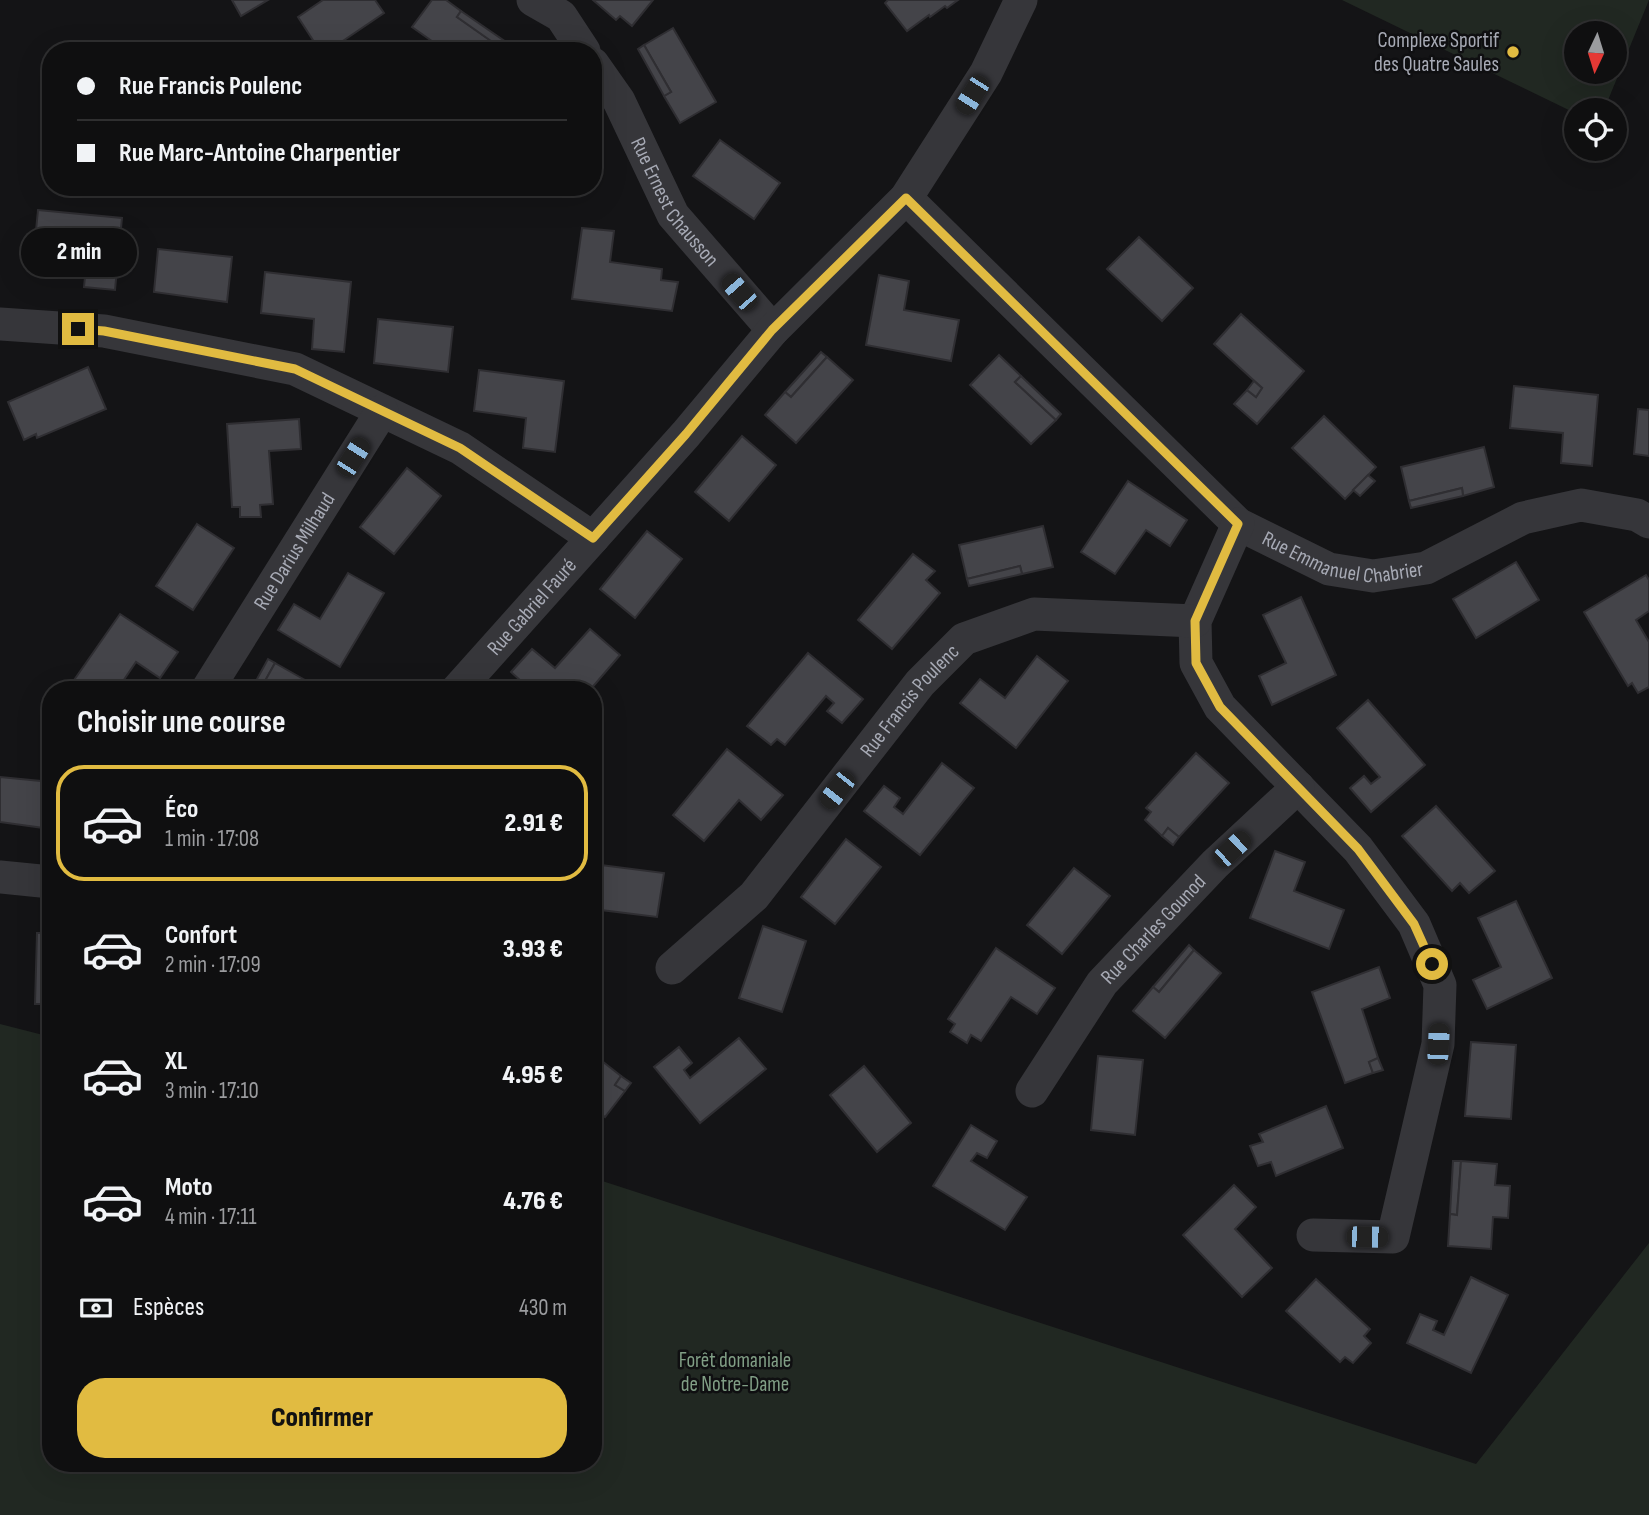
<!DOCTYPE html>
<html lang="fr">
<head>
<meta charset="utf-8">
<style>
  body { margin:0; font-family:"Sofia Sans Condensed",sans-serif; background:#1d1d1e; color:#f1f3f6; height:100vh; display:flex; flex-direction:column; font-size:26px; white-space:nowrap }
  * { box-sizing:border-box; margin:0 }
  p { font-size:23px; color:#9b9c9f }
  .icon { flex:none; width:38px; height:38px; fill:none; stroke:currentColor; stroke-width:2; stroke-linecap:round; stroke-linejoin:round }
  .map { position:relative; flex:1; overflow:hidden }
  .sheet { position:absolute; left:42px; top:681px; width:560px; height:791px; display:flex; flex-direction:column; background:#0f0f10; border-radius:28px; box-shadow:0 7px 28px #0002,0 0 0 2px #2f2f30 }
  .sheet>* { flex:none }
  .banner { position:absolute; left:42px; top:42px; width:560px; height:154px; border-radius:28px; box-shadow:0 7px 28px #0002,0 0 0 2px #2f2f30; display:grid; align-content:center; height:154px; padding:0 35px; background:#0f0f10 }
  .needle { width:46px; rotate:184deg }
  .controls { position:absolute; left:1564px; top:21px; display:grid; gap:14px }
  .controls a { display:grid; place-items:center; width:63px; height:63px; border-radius:50%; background:#0f0f10; box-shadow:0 7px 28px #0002,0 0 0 2px #2f2f30; font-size:35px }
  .end { position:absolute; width:32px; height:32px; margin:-16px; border:9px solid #e1bb41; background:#111; box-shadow:0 0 0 4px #111 }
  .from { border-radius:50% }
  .bubble { position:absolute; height:49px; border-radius:24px; background:#0f0f10; box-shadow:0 7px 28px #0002,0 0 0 2px #2f2f30; font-size:23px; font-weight:800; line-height:49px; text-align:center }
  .car { position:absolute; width:21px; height:42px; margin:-21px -10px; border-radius:9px; box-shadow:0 0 5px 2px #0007; background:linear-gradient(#222 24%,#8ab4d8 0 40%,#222 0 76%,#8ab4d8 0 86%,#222 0) }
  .banner b { display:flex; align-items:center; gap:24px; height:66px; font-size:26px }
  .banner b+b { border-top:2px solid #2f2f30 }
  .banner i { width:18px; height:18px; background:#f1f3f6 }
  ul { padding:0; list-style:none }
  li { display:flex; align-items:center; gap:21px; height:116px; margin:0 14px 10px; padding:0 21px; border:4px solid transparent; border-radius:28px }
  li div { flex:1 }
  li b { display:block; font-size:26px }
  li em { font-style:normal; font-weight:800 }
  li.selected { border-color:#e1bb41 }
  li>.icon { width:63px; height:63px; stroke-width:1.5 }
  h2 { padding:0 35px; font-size:32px; line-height:84px }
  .pay { display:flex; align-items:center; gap:18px; height:77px; padding:0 35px; font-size:26px }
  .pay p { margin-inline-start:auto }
  .primary-button { display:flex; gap:14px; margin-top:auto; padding:14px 35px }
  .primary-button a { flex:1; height:80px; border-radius:28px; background:#e1bb41; color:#111; font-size:28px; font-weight:800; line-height:80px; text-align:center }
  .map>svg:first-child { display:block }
  .green { fill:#212822; fill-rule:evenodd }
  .building { fill:#444449; stroke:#2f2e32; stroke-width:2 }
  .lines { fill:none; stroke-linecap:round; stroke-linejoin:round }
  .minor { stroke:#36363a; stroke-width:33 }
  .route { stroke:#e1bb41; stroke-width:9 }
  .poi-dot { fill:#e1bb41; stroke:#0f0f11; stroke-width:2.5 }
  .labels { text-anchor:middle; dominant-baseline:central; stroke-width:5; stroke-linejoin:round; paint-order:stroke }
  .poi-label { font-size:21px; fill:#a7aab5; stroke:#0f0f11; text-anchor:end }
  .street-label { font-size:21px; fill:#a7aab5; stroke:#0f0f11 }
  .park-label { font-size:21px; fill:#809e85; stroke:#0f0f11 }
</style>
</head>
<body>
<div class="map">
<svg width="1649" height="1515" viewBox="0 0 1649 1515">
  <rect width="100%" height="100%" fill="#141416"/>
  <g class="green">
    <path d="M1342 0H1649L1604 110H1577V114ZM1577 33H1615V72H1577Z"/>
    <path d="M0 1024 51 1037V1463H593V1178L1476 1464 1649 1243V1515H0Z"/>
  </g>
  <g class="building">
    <path d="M232 0H268L241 16Z"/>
    <path d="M323 0H375L384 13 328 51H320L298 17Z"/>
    <path d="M432 0H446L461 11 457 17 501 48 499 51H446L412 27Z"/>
    <path d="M593 0H653L632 26 620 16 616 20Z"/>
    <path d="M888 0H958L947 8 945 6 930 17 929 15 907 31 885 3Z"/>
    <path d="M461 11 506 42 501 48 457 17Z"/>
    <path d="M673 28 716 102 680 123 664 96 671 92 644 45Z"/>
    <path d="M644 45 671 92 664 96 638 49Z"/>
    <path d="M720 140 780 183 754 219 693 176Z"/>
    <path d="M38 210 122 218 115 290 84 287 87 256 34 251Z"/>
    <path d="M582 228 614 231 610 262 662 269 661 280 678 282 672 311 572 299Z"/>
    <path d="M1139 237 1193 288 1162 321 1107 269Z"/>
    <path d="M158 249 232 257 227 302 154 292Z"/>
    <path d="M265 272 351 282 344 352 312 349 314 319 261 313Z"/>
    <path d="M879 275 909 281 904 310 959 320 951 361 866 345Z"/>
    <path d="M1241 314 1304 371 1257 424 1234 404 1247 390 1256 397 1262 388 1214 344Z"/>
    <path d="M378 319 453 327 448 372 374 363Z"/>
    <path d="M821 352 827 357 791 397 785 392Z"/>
    <path d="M999 355 1021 376 1015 382 1056 420 1031 444 970 385Z"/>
    <path d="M827 357 853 380 796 443 765 415 785 392 791 397Z"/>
    <path d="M88 367 106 409 37 438 36 434 24 440 8 402Z"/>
    <path d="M479 370 564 381 555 452 523 448 526 418 474 411Z"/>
    <path d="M1021 376 1061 414 1056 420 1015 382Z"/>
    <path d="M1254 381 1262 388 1256 397 1247 390Z"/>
    <path d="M1514 386 1598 395 1592 466 1561 463 1563 433 1510 428Z"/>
    <path d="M1638 409 1649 410V456L1634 454Z"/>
    <path d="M1324 416 1376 467 1345 499 1292 448Z"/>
    <path d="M299 419 301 449 269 451 273 504 260 505 261 517H240V507H232L227 424Z"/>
    <path d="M742 436 776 465 729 521 695 492Z"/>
    <path d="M1484 447 1494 487 1463 496 1462 488 1409 501 1401 467Z"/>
    <path d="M407 468 441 496 394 554 360 527Z"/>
    <path d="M1368 475 1375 481 1360 496 1353 490Z"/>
    <path d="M1128 481 1187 520 1170 546 1146 530 1115 574 1081 552Z"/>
    <path d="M1462 488 1463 496 1411 508 1409 501Z"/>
    <path d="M197 524 234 548 193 610 156 586Z"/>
    <path d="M1043 526 1053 567 1022 574 1020 566 967 579 959 545Z"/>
    <path d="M647 531 682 559 635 618 600 589Z"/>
    <path d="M913 554 935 571 926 580 940 593 892 649 858 620Z"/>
    <path d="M1516 562 1539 600 1476 638 1453 599Z"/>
    <path d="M1020 566 1022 574 969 586 967 579Z"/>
    <path d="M348 573 384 593 340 667 278 630 294 604 320 619Z"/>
    <path d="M1646 575 1649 580V611L1636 620 1649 642V687L1638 693 1632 683 1628 686 1584 612Z"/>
    <path d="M1301 597 1336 675 1272 705 1259 676 1286 663 1263 615Z"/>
    <path d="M120 614 178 652 160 678 136 662 117 690H81L72 683Z"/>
    <path d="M590 629 620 655 590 690H531L511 672 532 649 555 668Z"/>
    <path d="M808 653 863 699 842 723 827 711 834 703 826 696 785 745 777 739 771 745 747 726Z"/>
    <path d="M1037 656 1068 681 1016 748 960 703 980 679 1005 698Z"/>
    <path d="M268 659 275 663 260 690H251Z"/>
    <path d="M275 663 305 680 299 690H260Z"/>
    <path d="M1368 700 1425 765 1371 812 1350 788 1364 776 1371 784 1380 777 1337 728Z"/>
    <path d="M727 749 783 795 761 820 739 800 704 841 673 815Z"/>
    <path d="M1196 753 1229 783 1179 837 1168 828 1162 836 1145 820 1151 812 1146 808Z"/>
    <path d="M942 763 974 788 920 855 864 811 884 786 900 798 894 807 903 814Z"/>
    <path d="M0 777 51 782V829L0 822Z"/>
    <path d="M1436 806 1495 871 1469 893 1460 883 1452 891 1402 836Z"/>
    <path d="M1168 828 1179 837 1173 845 1162 836Z"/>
    <path d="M846 839 881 867 835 924 801 897Z"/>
    <path d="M1275 851 1305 862 1294 891 1344 910 1329 949 1250 918Z"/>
    <path d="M593 864 664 873 657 917 593 909Z"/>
    <path d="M1074 868 1110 896 1062 954 1027 925Z"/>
    <path d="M1516 901 1552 978 1487 1009 1473 980 1501 967 1478 918Z"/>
    <path d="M763 926 806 941 782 1012 739 998Z"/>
    <path d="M37 933H51V1004H35Z"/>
    <path d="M1189 945 1194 950 1159 992 1153 987Z"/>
    <path d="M996 948 1055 988 1037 1014 1011 997 981 1041 971 1035 967 1043 950 1032 955 1024 948 1019Z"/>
    <path d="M1194 950 1221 973 1165 1038 1133 1011 1153 987 1159 992Z"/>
    <path d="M1379 967 1390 998 1362 1009 1378 1058 1369 1062 1373 1073 1345 1083 1312 992Z"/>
    <path d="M739 1038 766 1069 700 1123 654 1067 679 1047 692 1063 684 1070 690 1078Z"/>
    <path d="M1471 1042 1516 1045 1511 1119 1465 1116Z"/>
    <path d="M593 1054 621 1076 615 1085 625 1091 605 1117 596 1110 593 1112Z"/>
    <path d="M1098 1056 1143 1060 1135 1135 1091 1130Z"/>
    <path d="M1378 1058 1383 1070 1373 1073 1369 1062Z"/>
    <path d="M864 1066 911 1123 877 1152 830 1095Z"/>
    <path d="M621 1076 631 1083 625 1091 615 1085Z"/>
    <path d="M1326 1106 1343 1148 1276 1176 1271 1162 1258 1166 1250 1146 1263 1142 1259 1134Z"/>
    <path d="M971 1125 997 1141 987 1158 977 1153 971 1161 1027 1197 1005 1230 933 1186Z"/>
    <path d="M1453 1161H1461L1457 1215 1450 1214Z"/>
    <path d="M1461 1161 1497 1164 1495 1185 1510 1186 1508 1218 1493 1217 1491 1249 1448 1246 1450 1214 1457 1215Z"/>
    <path d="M1234 1185 1256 1207 1235 1229 1272 1268 1242 1297 1183 1235Z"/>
    <path d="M1471 1277 1508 1295 1471 1373 1407 1343 1420 1314 1437 1321 1433 1330 1444 1335Z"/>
    <path d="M1316 1279 1370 1329 1364 1336 1371 1343 1353 1363 1345 1357 1340 1362 1286 1311Z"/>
  </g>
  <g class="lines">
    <g class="minor">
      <path d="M533 0 561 16 584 51"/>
      <path id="s1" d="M593 64 619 101 673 215 773 330"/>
      <path id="s2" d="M906 198 1238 524 1329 569 1373 576 1426 568 1523 518 1581 505 1637 515 1649 522"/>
      <path d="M0 324 104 331 295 369 460 448 593 538"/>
      <path d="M1238 524 1195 621 1196 663 1220 707 1358 849 1414 924 1440 985 1438 1044 1393 1237 1313 1235"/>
      <path id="s3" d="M207 690 382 411"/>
      <path id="s4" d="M457 690 686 434 773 330 906 198 986 73 1021 0"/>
      <path d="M0 877 51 882"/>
      <path id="s5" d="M672 968 754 896 920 683 964 639 1034 614 1195 621"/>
      <path id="s6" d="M1032 1091 1102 983 1215 864 1298 787"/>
    </g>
  </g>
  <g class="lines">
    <path class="route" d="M78 329 104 331 295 369 460 448 593 538 686 434 772 330 906 198 1238 524 1195 621 1196 663 1220 707 1358 849 1414 924 1432 964"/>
  </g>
  <circle class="poi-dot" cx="1513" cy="52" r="7"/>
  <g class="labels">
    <g class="poi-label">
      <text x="1499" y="40">Complexe Sportif<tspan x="1499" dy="24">des Quatre Saules</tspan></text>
    </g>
    <g class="street-label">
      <text stroke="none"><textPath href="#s1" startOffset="161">Rue Ernest Chausson</textPath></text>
      <text stroke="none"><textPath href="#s2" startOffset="578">Rue Emmanuel Chabrier</textPath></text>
      <text stroke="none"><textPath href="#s3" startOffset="164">Rue Darius Milhaud</textPath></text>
      <text stroke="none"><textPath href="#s4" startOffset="112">Rue Gabriel Fauré</textPath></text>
      <text stroke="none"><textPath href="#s5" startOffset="359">Rue Francis Poulenc</textPath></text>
      <text stroke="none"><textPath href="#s6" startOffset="203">Rue Charles Gounod</textPath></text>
    </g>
    <g class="park-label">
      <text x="735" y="1360">Forêt domaniale<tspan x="735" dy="24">de Notre-Dame</tspan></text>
    </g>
  </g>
</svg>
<div class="controls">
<a><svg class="needle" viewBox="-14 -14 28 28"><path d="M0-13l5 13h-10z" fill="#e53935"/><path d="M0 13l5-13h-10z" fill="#9b9c9f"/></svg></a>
<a><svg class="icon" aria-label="locate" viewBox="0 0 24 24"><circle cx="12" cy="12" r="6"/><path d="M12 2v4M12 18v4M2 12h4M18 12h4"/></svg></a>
</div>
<i class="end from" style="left:1432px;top:964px"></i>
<i class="end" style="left:78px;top:329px"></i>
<div class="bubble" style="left:21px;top:228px;width:116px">2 min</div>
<i class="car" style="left:972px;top:95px;rotate:212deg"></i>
<i class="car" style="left:739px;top:292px;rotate:319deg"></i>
<i class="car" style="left:353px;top:457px;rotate:32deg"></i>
<i class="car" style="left:837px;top:790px;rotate:218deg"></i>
<i class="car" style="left:1232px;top:849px;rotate:47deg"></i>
<i class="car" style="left:1438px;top:1044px;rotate:3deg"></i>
<i class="car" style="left:1367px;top:1237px;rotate:91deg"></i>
<div class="banner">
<b><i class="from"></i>Rue Francis Poulenc</b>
<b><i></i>Rue Marc-Antoine Charpentier</b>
</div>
<section class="sheet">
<h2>Choisir une course</h2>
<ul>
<li class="selected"><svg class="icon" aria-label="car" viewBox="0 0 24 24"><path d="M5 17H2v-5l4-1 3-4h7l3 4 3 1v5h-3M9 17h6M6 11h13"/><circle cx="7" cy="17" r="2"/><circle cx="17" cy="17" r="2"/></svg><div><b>Éco</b><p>1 min · 17:08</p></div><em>2.91 €</em></li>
<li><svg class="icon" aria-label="car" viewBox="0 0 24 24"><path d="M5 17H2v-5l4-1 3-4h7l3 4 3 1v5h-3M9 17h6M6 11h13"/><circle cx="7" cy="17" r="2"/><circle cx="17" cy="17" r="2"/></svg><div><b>Confort</b><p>2 min · 17:09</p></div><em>3.93 €</em></li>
<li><svg class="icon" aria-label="car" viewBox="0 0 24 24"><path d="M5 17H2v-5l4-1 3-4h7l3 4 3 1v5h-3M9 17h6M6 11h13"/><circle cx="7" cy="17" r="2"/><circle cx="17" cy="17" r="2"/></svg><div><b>XL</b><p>3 min · 17:10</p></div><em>4.95 €</em></li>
<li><svg class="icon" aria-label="car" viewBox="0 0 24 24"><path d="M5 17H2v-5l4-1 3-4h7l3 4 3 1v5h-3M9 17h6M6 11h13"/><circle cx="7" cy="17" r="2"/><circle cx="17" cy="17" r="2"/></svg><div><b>Moto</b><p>4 min · 17:11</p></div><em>4.76 €</em></li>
</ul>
<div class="pay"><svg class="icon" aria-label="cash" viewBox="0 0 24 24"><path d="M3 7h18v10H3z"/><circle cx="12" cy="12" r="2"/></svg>Espèces<p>430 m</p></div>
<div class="primary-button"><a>Confirmer</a></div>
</section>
</div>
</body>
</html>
